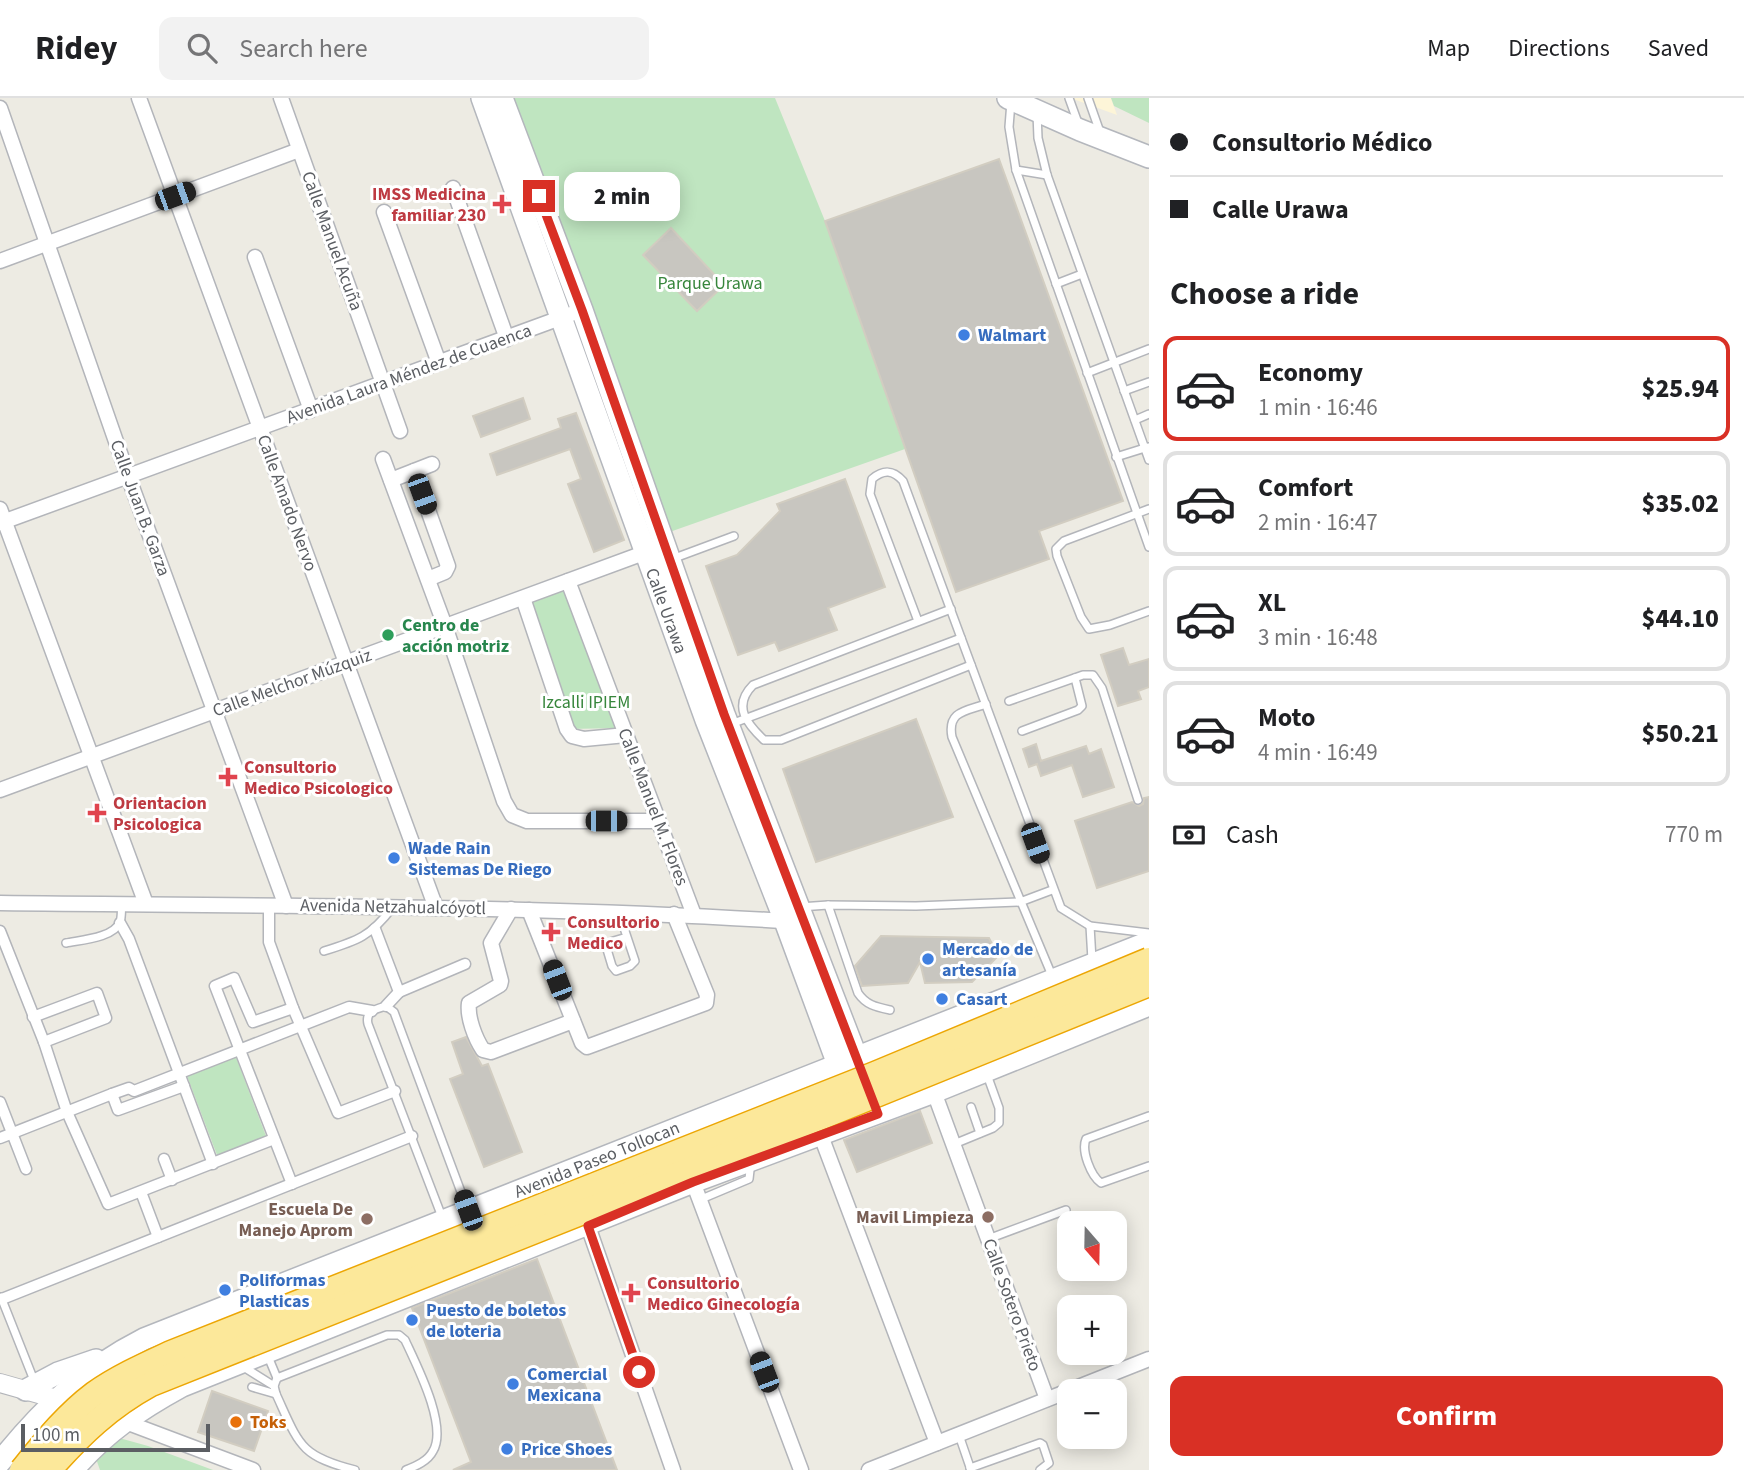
<!DOCTYPE html>
<html lang="en">
<head>
<meta charset="utf-8">
<style>
  body { margin:0; font-family:"Source Sans 3",sans-serif; background:#f2f2f2; color:#202124; height:100vh; display:flex; flex-direction:column; font-size:26px; white-space:nowrap }
  * { box-sizing:border-box; margin:0 }
  p { font-size:23px; color:#757577 }
  .icon { flex:none; width:38px; height:38px; fill:none; stroke:currentColor; stroke-width:2; stroke-linecap:round; stroke-linejoin:round }
  .map { position:relative; flex:1; overflow:hidden }
  .drawer { display:flex; flex-direction:column; background:#fff; width:595px }
  .drawer>* { flex:none }
  .guide { display:grid; align-content:center; height:154px; padding:0 21px; background:#fff }
  .needle { width:46px; rotate:160deg }
  .fabs { position:absolute; left:1057px; top:1113px; display:grid; gap:14px }
  .fabs a { display:grid; place-items:center; width:70px; height:70px; border-radius:14px; background:#fff; box-shadow:0 4px 18px #0003; font-size:35px }
  .scale { position:absolute; left:21px; bottom:18px; width:189px; box-sizing:border-box; padding-left:7px; border:4px solid #5b5e63; border-top:0; font-size:19px; line-height:24px; white-space:nowrap; color:#5b5e63; -webkit-text-stroke:5px #fff; paint-order:stroke }
  .end { position:absolute; width:32px; height:32px; margin:-16px; border:9px solid #d93025; background:#fff; box-shadow:0 0 0 4px #fff }
  .from { border-radius:50% }
  .bubble { position:absolute; height:49px; border-radius:14px; background:#fff; box-shadow:0 4px 18px #0003; font-size:23px; font-weight:800; line-height:49px; text-align:center }
  .car { position:absolute; width:21px; height:42px; margin:-21px -10px; border-radius:9px; box-shadow:0 0 5px 2px #0007; background:linear-gradient(#222 24%,#8ab4d8 0 40%,#222 0 76%,#8ab4d8 0 86%,#222 0) }
  .guide b { display:flex; align-items:center; gap:24px; height:66px; font-size:26px }
  .guide b+b { border-top:2px solid #e0e0e0 }
  .guide i { width:18px; height:18px; background:#202124 }
  ul { padding:0; list-style:none }
  li { display:flex; align-items:center; gap:21px; height:105px; margin:0 14px 10px; padding:0 7px; border:4px solid #e0e0e0; border-radius:14px }
  li div { flex:1 }
  li b { display:block; font-size:26px }
  li em { font-style:normal; font-weight:800 }
  li.selected { border-color:#d93025 }
  li>.icon { width:63px; height:63px; stroke-width:1.5 }
  h2 { padding:0 21px; font-size:32px; line-height:84px }
  .pay { display:flex; align-items:center; gap:18px; height:77px; padding:0 21px; font-size:26px }
  .pay p { margin-inline-start:auto }
  .primary-button { display:flex; gap:14px; margin-top:auto; padding:14px 21px }
  .primary-button a { flex:1; height:80px; border-radius:14px; background:#d93025; color:#fff; font-size:28px; font-weight:800; line-height:80px; text-align:center }
  header { display:flex; align-items:center; gap:42px; box-sizing:border-box; height:98px; padding:0 35px; background:#fff; border-bottom:2px solid #e0e0e0 }
  header strong { font-size:33px }
  nav { display:flex; gap:38px; margin-inline-start:auto; font-size:24px }
  .search { width:490px; height:63px; background:#f2f2f2; display:flex; align-items:center; gap:18px; box-sizing:border-box; padding:0 24px; border-radius:14px; color:#757577; font-size:26px }
  main { display:flex; flex:1; min-height:0 }
  .map>svg:first-child { display:block }
  .commercial { fill:#fdf5d8 }
  .green { fill:#bfe5c0 }
  .building { fill:#c8c6c0; stroke:#d2cdc1; stroke-width:2 }
  .lines { fill:none; stroke-linecap:round; stroke-linejoin:round }
  .service-casing { stroke:#b3b5ba; stroke-width:10 }
  .pedestrian-casing { stroke:#b3b5ba; stroke-width:13 }
  .minor-casing { stroke:#b3b5ba; stroke-width:17 }
  .tertiary-casing { stroke:#b3b5ba; stroke-width:20 }
  .secondary-casing { stroke:#b4b7bd; stroke-width:24 }
  .service { stroke:#fff; stroke-width:7 }
  .pedestrian { stroke:#fff; stroke-width:10 }
  .minor { stroke:#fff; stroke-width:14 }
  .tertiary { stroke:#fff; stroke-width:18 }
  .secondary { stroke:#fff; stroke-width:21 }
  .trunk-bridge-casing { stroke:#eca604; stroke-width:27; stroke-linecap:butt }
  .trunk-bridge { stroke:#fce89a; stroke-width:24 }
  .route { stroke:#d93025; stroke-width:9 }
  .health-dot { fill:#e0444e; stroke:#fff; stroke-width:2.5 }
  .shop-dot { fill:#3f7fe0; stroke:#fff; stroke-width:2.5 }
  .leisure-dot { fill:#2e9e5b; stroke:#fff; stroke-width:2.5 }
  .education-dot { fill:#8d6e63; stroke:#fff; stroke-width:2.5 }
  .food-dot { fill:#e8710a; stroke:#fff; stroke-width:2.5 }
  .labels { text-anchor:middle; dominant-baseline:central; stroke-width:6; stroke-linejoin:round; paint-order:stroke }
  .health-label { font-size:18px; font-weight:bold; fill:#be3a42; stroke:#fff; text-anchor:start }
  .street-label { font-size:18px; fill:#5b5e63; stroke:#fff }
  .park-label { font-size:18px; fill:#37863c; stroke:#fff }
  .shop-label { font-size:18px; font-weight:bold; fill:#366cbe; stroke:#fff; text-anchor:start }
  .leisure-label { font-size:18px; font-weight:bold; fill:#27864d; stroke:#fff; text-anchor:start }
  .education-label { font-size:18px; font-weight:bold; fill:#785e54; stroke:#fff; text-anchor:end }
  .food-label { font-size:18px; font-weight:bold; fill:#c56008; stroke:#fff; text-anchor:start }
</style>
</head>
<body>
<header>
<strong>Ridey</strong>
<div class="search"><svg class="icon" aria-label="search" viewBox="0 0 24 24"><circle cx="10" cy="10" r="6"/><path d="M15 15l6 6"/></svg>Search here</div>
<nav><a>Map</a><a>Directions</a><a>Saved</a></nav>
</header>
<main>
<div class="map">
<svg width="1149" height="1372" viewBox="0 0 1149 1372">
  <rect width="100%" height="100%" fill="#edebe3"/>
  <path class="commercial" d="M1072 0H1111L1117 17 1076 2Z"/>
  <g class="green">
    <path d="M506 0H775L825 123 905 351 664 436Z"/>
    <path d="M1111 0H1149V25L1114 8Z"/>
    <path d="M568 483 623 630 567 631 523 500Z"/>
    <path d="M236 959 266 1038 217 1057 187 978Z"/>
    <path d="M112 1338 148 1348 213 1372H100L94 1355Z"/>
  </g>
  <g class="building">
    <path d="M999 61 1123 403 1039 433 1049 461 956 494 825 123Z"/>
    <path d="M671 130 724 187 697 213 643 157Z"/>
    <path d="M523 300 530 321 481 339 473 318Z"/>
    <path d="M576 315 624 442 594 454 568 386 581 381 570 351 497 377 490 356 561 330 558 321Z"/>
    <path d="M845 381 885 489 828 510 837 532 779 553 775 544 738 557 706 468 737 457 780 413 777 406Z"/>
    <path d="M1123 550 1129 567 1149 561V589L1138 593 1141 601 1118 608 1101 557Z"/>
    <path d="M916 621 953 719 816 764 783 671Z"/>
    <path d="M1036 646 1041 663 1086 648 1089 656 1101 651 1114 689 1083 699 1072 667 1041 678 1037 666 1029 669 1023 651Z"/>
    <path d="M1149 699V773L1097 790 1075 723 1132 704 1139 708 1143 706 1144 700Z"/>
    <path d="M881 838 989 840 998 858 972 884 925 885 920 864 908 885 862 888 855 868Z"/>
    <path d="M466 939 482 968 488 966 522 1054 484 1069 450 981 463 976 452 944Z"/>
    <path d="M920 1013 932 1045 857 1074 844 1042Z"/>
    <path d="M537 1161 617 1372H453L471 1364 412 1210Z"/>
    <path d="M212 1293 268 1313 254 1353 198 1334Z"/>
  </g>
  <g class="lines">
    <defs>
      <g id="service">
        <path d="M1069 0 1078 25"/>
        <path d="M1088 0 1101 37"/>
        <path d="M1011 4 1009 29 1016 72 1149 449"/>
        <path d="M1037 15 1038 40 1047 77 1149 362"/>
        <path d="M1016 72 1047 77"/>
        <path d="M1056 186 1082 176"/>
        <path d="M1087 275 1149 251"/>
        <path d="M1124 293 1149 284"/>
        <path d="M1135 322 1149 316"/>
        <path d="M1116 359 1148 349"/>
        <path d="M1149 411 1064 443 1056 451 1057 458 1081 519 1089 531 1110 527 1149 513"/>
        <path d="M672 461 734 438"/>
        <path d="M951 511 753 587C732 608 747 626 764 642H781L971 567"/>
        <path d="M918 523 870 396 872 381C884 371 893 372 903 383L1061 810 1090 828 1149 835"/>
        <path d="M1009 603 1083 577H1093L1102 590 1138 702"/>
        <path d="M986 606C966 613 947 613 952 639L1053 880"/>
        <path d="M731 626 961 540"/>
        <path d="M1022 633 1078 612 1082 608 1075 580"/>
        <path d="M828 807 858 895C866 907 876 909 890 912"/>
        <path d="M800 809 828 807 916 808 1020 804 1052 792"/>
        <path d="M619 815 635 863 630 868 616 873 612 868 606 848 610 844 627 839"/>
        <path d="M1090 828 1092 862"/>
        <path d="M66 845C80 842 114 840 120 824 122 819 121 811 122 806"/>
        <path d="M324 853C357 843 371 838 392 810"/>
        <path d="M971 1009 980 1035"/>
        <path d="M1149 1018 1086 1041C1081 1053 1091 1078 1101 1085L1149 1068"/>
        <path d="M954 1046 993 1030 999 1025V1010L986 974"/>
        <path d="M699 1102 749 1081 750 1072 748 1065"/>
        <path d="M442 1119 368 926C365 913 376 911 386 908L394 914 467 1110"/>
        <path d="M988 1141 1066 1112"/>
        <path d="M1 1199 35 1285"/>
        <path d="M267 1256 277 1280 274 1288 276 1296C299 1346 299 1358 355 1372"/>
        <path d="M242 1268 274 1288"/>
        <path d="M277 1280 387 1237H399L405 1242C417 1268 448 1328 433 1353 428 1363 416 1368 406 1372"/>
        <path d="M252 1289 276 1296"/>
        <path d="M959 1337 971 1372"/>
        <path d="M970 1370 1040 1345 1043 1347 1049 1365 1040 1372"/>
      </g>
      <g id="pedestrian">
        <path d="M269 807V844L293 910 338 1015 395 993"/>
        <path d="M120 825 129 841 213 1066"/>
        <path d="M375 831 399 894 386 908"/>
        <path d="M0 833 44 944 67 1014 108 1106 274 1041"/>
        <path d="M399 894 465 866"/>
        <path d="M33 919 97 895 106 920 44 944"/>
        <path d="M112 996 118 1012 184 988"/>
        <path d="M0 1004 26 1071"/>
        <path d="M0 1040 112 996 129 990 134 993 349 909 372 913"/>
        <path d="M164 1061 172 1082"/>
        <path d="M292 1086 215 888 234 880 253 924 293 910"/>
        <path d="M141 1094 158 1139"/>
        <path d="M2 1201 412 1038"/>
      </g>
      <g id="minor">
        <path d="M139 0 436 810"/>
        <path d="M281 0 400 333"/>
        <path d="M0 10 128 378 286 808"/>
        <path d="M453 90 507 241"/>
        <path d="M384 114 439 265"/>
        <path d="M255 159 311 312"/>
        <path d="M0 163 299 52"/>
        <path d="M383 361 445 528 504 703 512 717 527 723H658"/>
        <path d="M414 373 448 468 445 474 428 481"/>
        <path d="M391 382 432 366"/>
        <path d="M0 411 146 806"/>
        <path d="M0 425 582 212"/>
        <path d="M568 483 694 817"/>
        <path d="M523 500 567 631 572 638 584 641 626 637"/>
        <path d="M0 692 652 452"/>
        <path d="M0 805C262 808 524 807 785 823"/>
        <path d="M511 811 491 845 501 883 500 887 469 905C467 919 475 940 483 952L491 954 573 923"/>
        <path d="M529 812 582 945 587 949 706 905 707 897 674 816"/>
        <path d="M934 994 1047 1301"/>
        <path d="M821 1038 937 1345"/>
        <path d="M693 1084 801 1372"/>
        <path d="M588 1128 673 1372"/>
        <path d="M123 1323 253 1372"/>
        <path d="M869 1372 1149 1261"/>
      </g>
      <path id="tertiary" d="M0 1285 67 1304"/>
      <g id="secondary">
        <path d="M482 0 706 622 785 823 843 980"/>
        <path d="M502 0 582 212 724 616 862 973"/>
        <path d="M1008 0 1080 32 1149 59"/>
        <path d="M26 1292 58 1275 96 1262"/>
        <path d="M0 1364C43 1311 83 1272 144 1241L1149 844"/>
        <path d="M73 1372C104 1335 140 1311 182 1288L693 1084 934 994 1149 907"/>
      </g>
    </defs>
    <use href="#service" class="service-casing"/>
    <use href="#pedestrian" class="pedestrian-casing"/>
    <use href="#minor" class="minor-casing"/>
    <use href="#tertiary" class="tertiary-casing"/>
    <use href="#secondary" class="secondary-casing"/>
    <use href="#service" class="service"/>
    <use href="#pedestrian" class="pedestrian"/>
    <use href="#minor" class="minor"/>
    <use href="#tertiary" class="tertiary"/>
    <use href="#secondary" class="secondary"/>
    <defs>
      <g id="trunk-bridge">
        <path d="M22 1372C44 1345 66 1317 94 1296 118 1279 145 1267 171 1255L875 976 1149 862"/>
        <path d="M49 1372C81 1336 109 1309 151 1286L824 1018 1149 886"/>
      </g>
    </defs>
    <use href="#trunk-bridge" class="trunk-bridge-casing"/>
    <use href="#trunk-bridge" class="trunk-bridge"/>
  </g>
  <g class="lines">
    <path class="route" d="M539 98 582 212 724 616 878 1016 693 1084 588 1128 639 1274"/>
  </g>
  <g class="health-dot">
    <path d="M498.5 95.5h7v7h7v7h-7v7h-7v-7h-7v-7h7z"/>
    <path d="M224.5 668.5h7v7h7v7h-7v7h-7v-7h-7v-7h7z"/>
    <path d="M93.5 704.5h7v7h7v7h-7v7h-7v-7h-7v-7h7z"/>
    <path d="M547.5 823.5h7v7h7v7h-7v7h-7v-7h-7v-7h7z"/>
    <path d="M627.5 1184.5h7v7h7v7h-7v7h-7v-7h-7v-7h7z"/>
  </g>
  <g class="shop-dot">
    <circle cx="964" cy="237" r="7"/>
    <circle cx="394" cy="760" r="7"/>
    <circle cx="928" cy="861" r="7"/>
    <circle cx="942" cy="901" r="7"/>
    <circle cx="225" cy="1192" r="7"/>
    <circle cx="412" cy="1222" r="7"/>
    <circle cx="513" cy="1286" r="7"/>
    <circle cx="507" cy="1351" r="7"/>
  </g>
  <circle class="leisure-dot" cx="388" cy="537" r="7"/>
  <g class="education-dot">
    <circle cx="988" cy="1119" r="7"/>
    <circle cx="367" cy="1121" r="7"/>
  </g>
  <circle class="food-dot" cx="236" cy="1324" r="7"/>
  <g class="labels">
    <g class="health-label">
      <text x="486" y="96" text-anchor="end">IMSS Medicina<tspan x="486" dy="21">familiar 230</tspan></text>
      <text x="244" y="669">Consultorio<tspan x="244" dy="21">Medico Psicologico</tspan></text>
      <text x="113" y="705">Orientacion<tspan x="113" dy="21">Psicologica</tspan></text>
      <text x="567" y="824">Consultorio<tspan x="567" dy="21">Medico</tspan></text>
      <text x="647" y="1185">Consultorio<tspan x="647" dy="21">Medico Ginecología</tspan></text>
    </g>
    <g class="street-label">
      <text transform="translate(332 143) rotate(70)">Calle Manuel Acuña</text>
      <text transform="translate(409 276) rotate(-20)">Avenida Laura Méndez de Cuaenca</text>
      <text transform="translate(287 405) rotate(70)">Calle Amado Nervo</text>
      <text transform="translate(140 410) rotate(70)">Calle Juan B. Garza</text>
      <text transform="translate(666 513) rotate(70)">Calle Urawa</text>
      <text transform="translate(292 585) rotate(-20)">Calle Melchor Múzquiz</text>
      <text transform="translate(653 709) rotate(69)">Calle Manuel M. Flores</text>
      <text transform="translate(393 809) rotate(1)">Avenida Netzahualcóyotl</text>
      <text transform="translate(597 1062) rotate(-22)">Avenida Paseo Tollocan</text>
      <text transform="translate(1012 1207) rotate(70)">Calle Sotero Prieto</text>
    </g>
    <g class="park-label">
      <text x="710" y="185">Parque Urawa</text>
      <text x="586" y="604">Izcalli IPIEM</text>
    </g>
    <g class="shop-label">
      <text x="978" y="237">Walmart</text>
      <text x="408" y="750">Wade Rain<tspan x="408" dy="21">Sistemas De Riego</tspan></text>
      <text x="942" y="851">Mercado de<tspan x="942" dy="21">artesanía</tspan></text>
      <text x="956" y="901">Casart</text>
      <text x="239" y="1182">Poliformas<tspan x="239" dy="21">Plasticas</tspan></text>
      <text x="426" y="1212">Puesto de boletos<tspan x="426" dy="21">de loteria</tspan></text>
      <text x="527" y="1276">Comercial<tspan x="527" dy="21">Mexicana</tspan></text>
      <text x="521" y="1351">Price Shoes</text>
    </g>
    <g class="leisure-label">
      <text x="402" y="527">Centro de<tspan x="402" dy="21">acción motriz</tspan></text>
    </g>
    <g class="education-label">
      <text x="353" y="1111">Escuela De<tspan x="353" dy="21">Manejo Aprom</tspan></text>
      <text x="974" y="1119">Mavil Limpieza</text>
    </g>
    <g class="food-label">
      <text x="250" y="1324">Toks</text>
    </g>
  </g>
</svg>
<div class="fabs">
<a><svg class="needle" viewBox="-14 -14 28 28"><path d="M0-13l5 13h-10z" fill="#e53935"/><path d="M0 13l5-13h-10z" fill="#757577"/></svg></a>
<a>+</a>
<a>−</a>
</div>
<div class="scale">100 m</div>
<i class="end from" style="left:639px;top:1274px"></i>
<i class="end" style="left:539px;top:98px"></i>
<div class="bubble" style="left:564px;top:74px;width:116px">2 min</div>
<i class="car" style="left:175px;top:98px;rotate:70deg"></i>
<i class="car" style="left:422px;top:396px;rotate:160deg"></i>
<i class="car" style="left:606px;top:723px;rotate:90deg"></i>
<i class="car" style="left:1035px;top:745px;rotate:160deg"></i>
<i class="car" style="left:557px;top:882px;rotate:339deg"></i>
<i class="car" style="left:468px;top:1112px;rotate:340deg"></i>
<i class="car" style="left:764px;top:1274px;rotate:339deg"></i>
</div>
<section class="drawer">
<div class="guide">
<b><i class="from"></i>Consultorio Médico</b>
<b><i></i>Calle Urawa</b>
</div>
<h2>Choose a ride</h2>
<ul>
<li class="selected"><svg class="icon" aria-label="car" viewBox="0 0 24 24"><path d="M5 17H2v-5l4-1 3-4h7l3 4 3 1v5h-3M9 17h6M6 11h13"/><circle cx="7" cy="17" r="2"/><circle cx="17" cy="17" r="2"/></svg><div><b>Economy</b><p>1 min · 16:46</p></div><em>$25.94</em></li>
<li><svg class="icon" aria-label="car" viewBox="0 0 24 24"><path d="M5 17H2v-5l4-1 3-4h7l3 4 3 1v5h-3M9 17h6M6 11h13"/><circle cx="7" cy="17" r="2"/><circle cx="17" cy="17" r="2"/></svg><div><b>Comfort</b><p>2 min · 16:47</p></div><em>$35.02</em></li>
<li><svg class="icon" aria-label="car" viewBox="0 0 24 24"><path d="M5 17H2v-5l4-1 3-4h7l3 4 3 1v5h-3M9 17h6M6 11h13"/><circle cx="7" cy="17" r="2"/><circle cx="17" cy="17" r="2"/></svg><div><b>XL</b><p>3 min · 16:48</p></div><em>$44.10</em></li>
<li><svg class="icon" aria-label="car" viewBox="0 0 24 24"><path d="M5 17H2v-5l4-1 3-4h7l3 4 3 1v5h-3M9 17h6M6 11h13"/><circle cx="7" cy="17" r="2"/><circle cx="17" cy="17" r="2"/></svg><div><b>Moto</b><p>4 min · 16:49</p></div><em>$50.21</em></li>
</ul>
<div class="pay"><svg class="icon" aria-label="cash" viewBox="0 0 24 24"><path d="M3 7h18v10H3z"/><circle cx="12" cy="12" r="2"/></svg>Cash<p>770 m</p></div>
<div class="primary-button"><a>Confirm</a></div>
</section>
</main>
</body>
</html>
